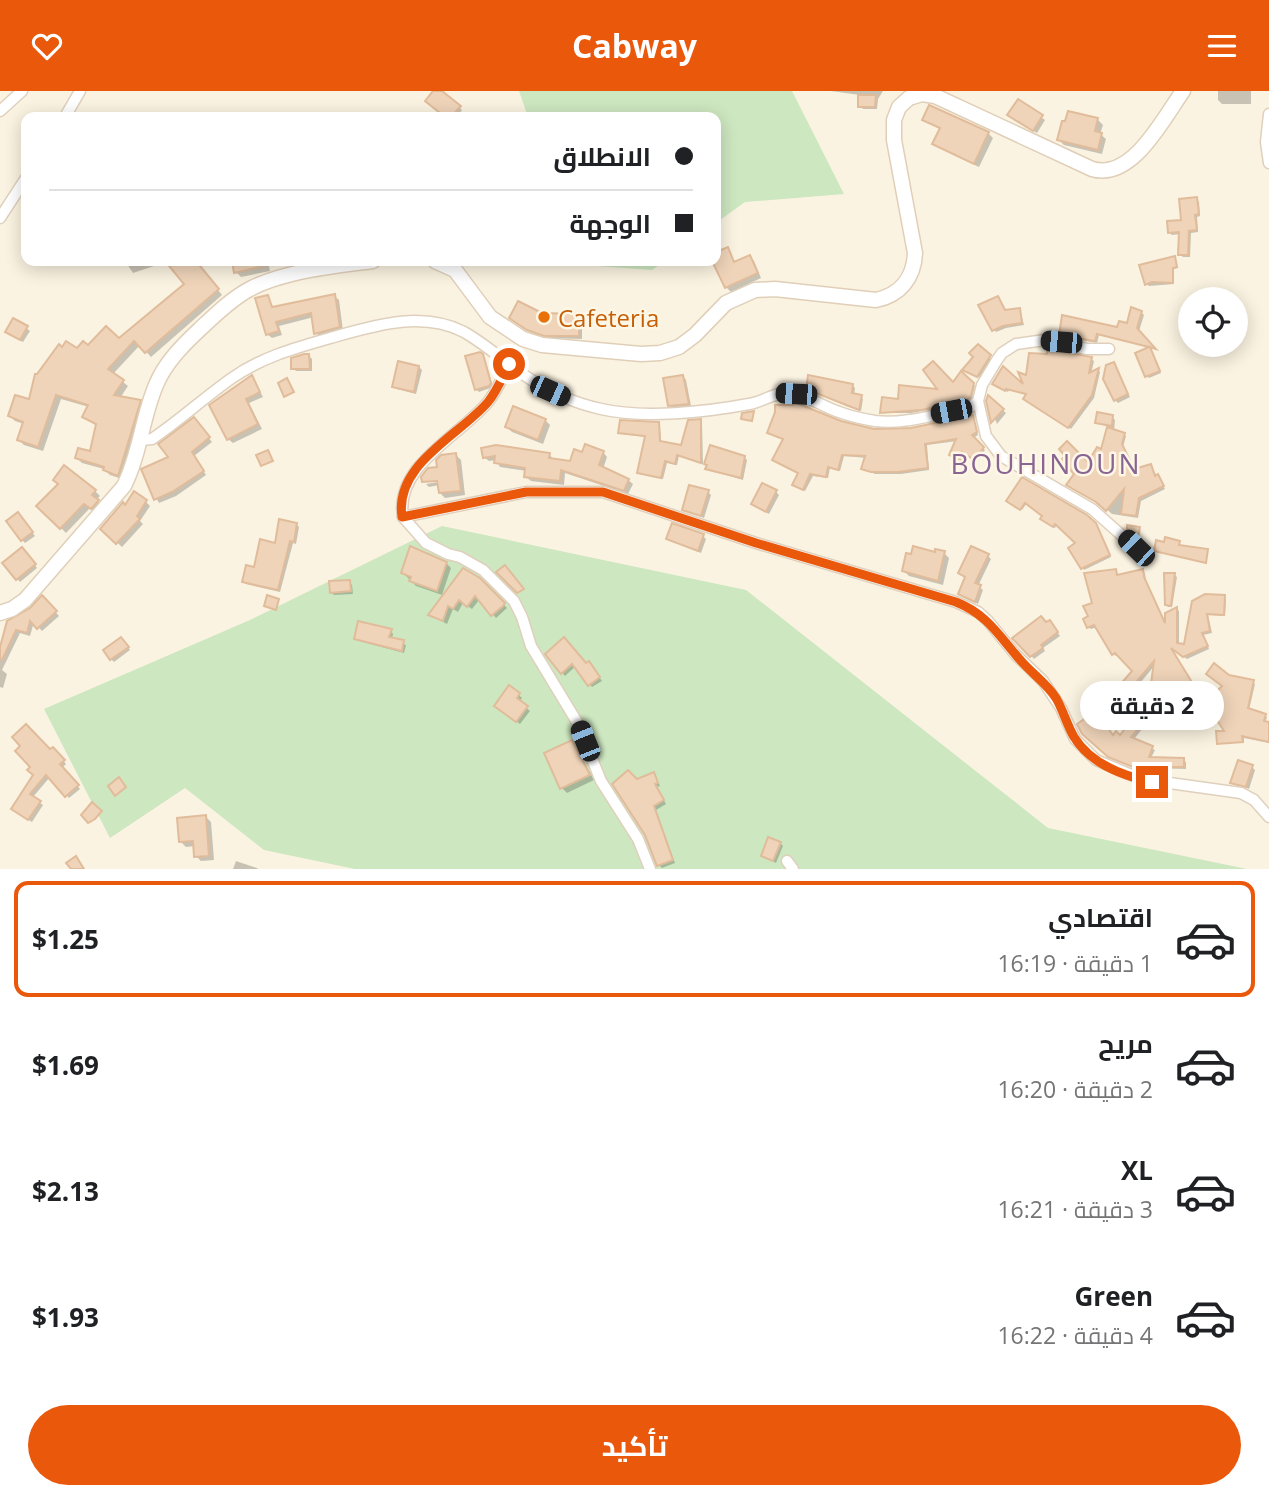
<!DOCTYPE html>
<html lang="ar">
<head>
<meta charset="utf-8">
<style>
  body { margin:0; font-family:"Open Sans",Cairo,sans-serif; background:#f6f6f6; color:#202124; direction:rtl; height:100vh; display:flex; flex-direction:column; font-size:26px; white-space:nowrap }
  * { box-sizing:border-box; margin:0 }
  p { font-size:23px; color:#757577 }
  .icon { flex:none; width:38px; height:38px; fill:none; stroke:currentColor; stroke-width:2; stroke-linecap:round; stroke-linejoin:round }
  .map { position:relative; height:778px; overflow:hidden; direction:ltr }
  .drawer { display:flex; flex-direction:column; background:#fff; flex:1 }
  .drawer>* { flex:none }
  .top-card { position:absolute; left:21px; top:21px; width:700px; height:154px; border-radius:14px; box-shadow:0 4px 18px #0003; direction:rtl; display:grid; align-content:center; height:154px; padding:0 28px; background:#fff }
  .fabs { position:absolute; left:1178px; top:196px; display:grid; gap:14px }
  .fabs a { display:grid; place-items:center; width:70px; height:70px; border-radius:50%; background:#fff; box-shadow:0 4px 18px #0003; font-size:35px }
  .end { position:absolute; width:32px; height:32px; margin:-16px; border:9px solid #ea580c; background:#fff; box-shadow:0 0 0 4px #fff }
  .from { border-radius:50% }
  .bubble { position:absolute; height:49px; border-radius:24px; background:#fff; box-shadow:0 4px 18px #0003; font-size:23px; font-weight:700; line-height:49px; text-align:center; direction:rtl }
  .car { position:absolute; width:21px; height:42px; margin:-21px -10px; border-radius:9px; box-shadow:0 0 5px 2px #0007; background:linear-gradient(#222 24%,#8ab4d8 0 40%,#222 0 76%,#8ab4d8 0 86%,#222 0) }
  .top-card b { display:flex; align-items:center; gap:24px; height:66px; font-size:26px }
  .top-card b+b { border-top:2px solid #e0e0e0 }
  .top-card i { width:18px; height:18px; background:#202124 }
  ul { padding:12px 0 0; list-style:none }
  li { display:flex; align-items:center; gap:21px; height:116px; margin:0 14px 10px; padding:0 14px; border:4px solid transparent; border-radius:14px }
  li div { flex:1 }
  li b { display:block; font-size:26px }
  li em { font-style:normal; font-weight:700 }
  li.current { border-color:#ea580c }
  li>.icon { width:63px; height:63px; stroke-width:1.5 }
  .primary-button { display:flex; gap:14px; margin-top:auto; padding:14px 28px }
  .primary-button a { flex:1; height:80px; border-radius:42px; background:#ea580c; color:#fff; font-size:28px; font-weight:700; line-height:80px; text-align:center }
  header { display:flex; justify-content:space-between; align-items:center; height:91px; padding:0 28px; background:#ea580c; color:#fff; font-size:32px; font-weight:700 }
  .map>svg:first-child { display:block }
  .green { fill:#cde7c0 }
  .shadow { fill:#0003 }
  .building { fill:#efd4b9; stroke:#e1bc9b; stroke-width:2 }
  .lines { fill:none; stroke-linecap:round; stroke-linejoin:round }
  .street-casing { stroke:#dfd0bd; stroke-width:13 }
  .secondary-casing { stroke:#e0cfb8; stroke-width:17 }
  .street { stroke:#fff; stroke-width:10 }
  .secondary { stroke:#fff; stroke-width:14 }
  .route { stroke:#ea580c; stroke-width:9 }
  .food-dot { fill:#e8710a; stroke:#fef7e6; stroke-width:2.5 }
  .labels { text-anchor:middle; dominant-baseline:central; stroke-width:5; stroke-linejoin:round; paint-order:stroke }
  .food-label { font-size:24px; fill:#c56008; stroke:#fef7e6; text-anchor:start }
  .quarter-label { font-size:28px; letter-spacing:2px; fill:#896594; stroke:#fef7e6 }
</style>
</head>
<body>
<header><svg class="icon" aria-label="menu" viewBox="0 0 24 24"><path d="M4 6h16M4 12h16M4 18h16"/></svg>Cabway<svg class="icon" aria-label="heart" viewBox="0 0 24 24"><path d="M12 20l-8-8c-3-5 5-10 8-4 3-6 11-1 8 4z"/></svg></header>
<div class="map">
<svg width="1269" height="778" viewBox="0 0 1269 778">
  <rect width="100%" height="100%" fill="#fbf3e1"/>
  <g class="green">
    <path d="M519 0H792L844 103 745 111 716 132V26H528Z"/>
    <path d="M527 170H665L652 179Z"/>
    <path d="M442 435 746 499 1048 737 1247 778H355L264 759 185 697 110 747 44 618 250 529Z"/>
  </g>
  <g class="shadow">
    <path d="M435 0H439L462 19 457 26H447L430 13Z"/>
    <path d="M831 0H883L878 8 877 18H863L860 15V4Z"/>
    <path d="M1218 0H1251V13H1222L1218 9Z"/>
    <path d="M1018 10 1045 29 1037 42 1012 27Z"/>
    <path d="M924 29 988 42 993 47 979 76 940 57 935 52 941 39Z"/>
    <path d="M1098 29 1103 34 1100 43 1106 48 1102 63 1064 54 1059 49Z"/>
    <path d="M1196 108 1199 111 1200 125 1197 126 1198 141 1191 142 1190 166H1183L1180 163 1181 143 1172 144 1169 141 1183 130Z"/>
    <path d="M727 158 736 172 749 166 754 170 761 187 731 201 726 196 714 170 716 163Z"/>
    <path d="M1175 167 1178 177 1174 178V193L1149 195 1147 193Z"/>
    <path d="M125 170H169L133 182Z"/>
    <path d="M178 170H195L222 204 151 266 140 254 113 283 128 295 120 307 140 310 145 315 122 388 110 384 104 378 82 372 77 367 91 362 97 335 84 326 89 316 61 308 43 360 24 354 19 349 24 333 15 330 10 325 30 311 77 260 119 249 187 194 172 175Z"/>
    <path d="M234 170H268L270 180 241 186 236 181Z"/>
    <path d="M334 205 339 209 343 240 320 246 316 242 314 226 279 235 282 244 272 247 267 243 268 206 274 218Z"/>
    <path d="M980 215 1005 221 1020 219 1024 234 1006 237 996 241Z"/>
    <path d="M1141 221 1144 224 1139 240 1154 258 1151 257 1161 282 1149 287 1147 285 1150 257 1099 244 1097 252 1064 246 1061 243 1118 238 1128 234Z"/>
    <path d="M542 224 579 225 582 228V248L548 247 532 242 514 230Z"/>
    <path d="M26 237 30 240 23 251 10 244Z"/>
    <path d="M978 255 991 268 980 287 966 281 976 266Z"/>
    <path d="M480 263 485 268 493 296 479 301 476 298Z"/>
    <path d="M309 265 312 268V280H296L293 277Z"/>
    <path d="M1091 268 1094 270 1091 283 1098 279 1100 281 1094 307 1071 338 1028 311 1027 304 1009 299 1008 301 996 295 1028 299V286Z"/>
    <path d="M1113 273 1130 306 1118 312 1115 309Z"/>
    <path d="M419 276 422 279 416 303 397 298 394 295Z"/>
    <path d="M962 283 975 295 972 307 968 311 911 322H882L899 310 941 300 953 294Z"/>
    <path d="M683 285 686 289 691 315 672 317 669 314Z"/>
    <path d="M252 286 263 306 249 312 262 338 233 352 228 348Z"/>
    <path d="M853 295 855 297 854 304 863 308 861 320 846 315 808 297Z"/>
    <path d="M989 307 1006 322 997 333 988 310Z"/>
    <path d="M972 326 978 344 973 347 985 359 977 370 964 361 963 370 953 366 957 350 927 354 929 379 901 383H875L863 377 867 367 844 365 840 380 830 377 828 387 813 385 805 400 794 394 799 383 777 371 845 333 886 340 912 338Z"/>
    <path d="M1112 326 1115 329 1114 340 1126 345 1123 356 1134 380 1151 375 1165 398 1141 410 1138 427 1112 423 1101 413 1089 374 1102 360 1109 336 1096 332Z"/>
    <path d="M545 329 550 334 543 353 512 341 507 336Z"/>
    <path d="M700 330 702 332 703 373 679 365 677 374 667 372 663 388 639 381 646 346 622 343 620 341 658 332 660 335 661 352 682 356Z"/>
    <path d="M197 332 212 351 194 365 206 384 176 405 159 412 143 381 171 367Z"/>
    <path d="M483 358 549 363 553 368 571 371 583 363 603 361 607 366 603 378 628 389 633 393 628 403 565 382 564 394 531 390 526 386 527 380 500 376 496 369 489 370 484 366Z"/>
    <path d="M456 364 461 369 465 404 445 407 440 402 439 394 429 396 426 393 446 390 424 391Z"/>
    <path d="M744 366 747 369 743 389 707 378Z"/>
    <path d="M1022 389 1098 436 1111 466 1084 479 1077 452 1057 433 1055 437 1044 430V425L1027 412 1022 419 1010 411Z"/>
    <path d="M95 400 100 405 96 409 103 415 97 422 90 417 66 442 39 415Z"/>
    <path d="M708 401 711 404 704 427 684 419Z"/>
    <path d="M776 401 779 404 769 423 753 413Z"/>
    <path d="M146 411 150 415 140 430 143 433 122 456 102 437Z"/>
    <path d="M20 426 35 445 25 452 22 449Z"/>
    <path d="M297 434 299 436 296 453 293 452 280 501 246 493 244 490Z"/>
    <path d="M703 445 706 448 701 462 668 448Z"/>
    <path d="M25 461 37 477 20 491 5 472Z"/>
    <path d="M944 462 949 467 943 494 909 485 904 480 936 463Z"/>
    <path d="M988 465 991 468 978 495 983 499 978 513 960 503 966 486 960 482Z"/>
    <path d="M446 472 451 477 442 504 416 495 403 482Z"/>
    <path d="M1115 480 1119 486 1143 480 1145 482 1146 490 1167 536 1177 518 1179 520V554L1186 555 1193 511 1224 506 1226 509 1225 525 1208 524 1212 542 1203 544 1209 558 1187 568 1169 555 1202 609 1171 622 1169 620 1171 604 1133 649 1155 659 1151 667 1183 669 1186 671V678L1147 677 1145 681 1113 668V647L1121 646 1141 621 1149 627 1155 574 1131 603 1121 595 1134 580 1118 563 1116 565 1113 563 1097 536 1091 538 1088 536 1094 513Z"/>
    <path d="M1174 484 1177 486 1172 516H1168L1166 513Z"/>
    <path d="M479 488 507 517 496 527 480 508 472 518 463 512 458 521 453 518 447 533 430 524Z"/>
    <path d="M349 491 352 494 353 503 334 504 331 501Z"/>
    <path d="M42 506 59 525 42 540 34 531 30 545 20 542 2 579 7 583 3 597 0 596V552L3 553Z"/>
    <path d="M1046 533 1052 534 1060 545 1043 557 1045 560 1034 568 1015 547Z"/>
    <path d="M391 540 393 543 392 548 406 554 404 562 359 550 356 547Z"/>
    <path d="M124 551 130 559 114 571 111 568Z"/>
    <path d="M547 563 592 576 602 590 592 596 576 575 565 585Z"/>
    <path d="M1229 585 1255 593 1249 619 1267 626 1265 632 1269 633V652L1244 647V652H1219L1227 641 1224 595Z"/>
    <path d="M519 604 522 607 519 611 530 620 520 633 499 617Z"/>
    <path d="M571 651 576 656 594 689 567 702 562 697Z"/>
    <path d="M50 661H56L66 673 62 677 80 698 69 707 50 686 32 707 43 714 32 731 16 721Z"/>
    <path d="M1252 676 1255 679 1249 698 1232 691Z"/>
    <path d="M654 683 660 695 656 696 666 713 656 719 675 772 662 777 659 774 636 690Z"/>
    <path d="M206 726 211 731 214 769 201 770 196 765 195 755 186 756 181 751Z"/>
    <path d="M780 752 783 755 776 772 763 765Z"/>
    <path d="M236 770 257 777 258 778H233Z"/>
  </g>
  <g class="building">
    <path d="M433 0H442L461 15 451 26H445L425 10Z"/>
    <path d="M858 4H876L875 16H858Z"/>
    <path d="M1018 8 1043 24 1033 40 1007 24Z"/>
    <path d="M929 14 989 41 974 73 932 53 940 37 922 29Z"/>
    <path d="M1068 20 1098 27 1095 40 1102 42 1098 59 1057 49 1062 30H1065Z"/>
    <path d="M1197 106 1199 123 1195 124 1197 139 1189 140 1188 164H1178L1179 141 1168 142 1167 130 1181 129 1179 108Z"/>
    <path d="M728 156 734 171 750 164 758 182 725 197 712 170H716V161Z"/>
    <path d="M1175 165 1177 176 1173 177V192L1152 191 1145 194 1139 174Z"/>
    <path d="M165 170H196L219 198 145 262 134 250 108 278 124 289 114 304 141 309 118 385 103 379 104 376 75 367 78 357 90 360 96 333 82 326 88 314 56 304 38 356 17 349 23 331 8 325 15 304 29 308 35 283H37L59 253 62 256 66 250 77 257 83 250 88 254 106 235 119 247 184 193Z"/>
    <path d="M232 170H268V174L234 182Z"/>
    <path d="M335 203 340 236 314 243 311 222 276 231 279 240 266 244 255 207 268 204 272 216Z"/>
    <path d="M998 205 1005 219 1020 217 1022 232 1003 235 992 240 978 214Z"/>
    <path d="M518 210 542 222 579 223V245H544L527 239 509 227Z"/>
    <path d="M1131 216 1142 220 1137 237 1156 258 1150 256 1160 280 1145 286 1135 262 1149 256 1097 243 1095 250 1059 244 1062 224 1117 236 1119 230 1127 232Z"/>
    <path d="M13 227 28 235 20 249 5 241Z"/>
    <path d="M978 253 991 264 977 286 962 279 973 266 969 262Z"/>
    <path d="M1047 258 1092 266 1089 282 1099 277 1092 304 1068 337 1023 308 1026 303 1006 298 1005 300 992 293 1003 275 1023 293 1018 281 1026 284 1029 262 1047 263Z"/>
    <path d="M480 261 483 263 491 292 489 295 475 299 465 265Z"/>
    <path d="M304 263H309L310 278H291V267Z"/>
    <path d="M398 270 419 275 414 301 392 296Z"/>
    <path d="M933 270 953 291 961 280 974 292 971 305 966 310 921 319 880 322 882 306 898 308 899 294 937 298 923 279Z"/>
    <path d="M1114 271 1128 303 1114 310 1103 288 1106 274Z"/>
    <path d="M252 284 260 301 246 308 258 333 227 349 209 314Z"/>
    <path d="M683 284 689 313 668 315 663 287Z"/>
    <path d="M808 284 853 293 852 302 862 304 859 319 806 298Z"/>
    <path d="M287 287 294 301 284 306 278 292Z"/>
    <path d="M988 304 1004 318 991 332 986 310Z"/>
    <path d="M794 311 841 330 874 338 911 337 973 324 977 341 972 344 984 356 974 369 962 361 961 369 949 364 956 348 925 353 928 377 898 381H871L861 378 865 365 842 364 838 379 828 376 826 386 810 383 803 399 792 394 798 382 772 369 783 348 767 342 775 321V314H793Z"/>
    <path d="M513 315 546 328 538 349 505 336Z"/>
    <path d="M754 320 752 330 741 328 742 322Z"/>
    <path d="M1097 321 1113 324 1112 335 1095 332Z"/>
    <path d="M194 326 210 346 192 361 204 380 172 401 154 409 141 378 168 366 158 353Z"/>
    <path d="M701 328V372L677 364 675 373 665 370 661 387 637 382 645 345 618 342 620 329 659 331 660 350 681 354 688 329Z"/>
    <path d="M1107 336 1125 342 1122 353 1134 378 1151 373 1155 385 1158 383 1164 395 1139 407 1136 425 1121 423 1124 398 1106 420 1096 411 1066 394 1074 383 1061 369 1065 365 1059 358 1067 350 1088 371 1097 356 1101 358Z"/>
    <path d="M585 353 604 360 599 374 629 388 624 400 561 379 560 390 524 386 525 377 494 372 495 365 483 367 481 357 496 354 550 362 549 367 570 370 574 358 582 361Z"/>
    <path d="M710 354 745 365 741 387 705 378 707 374 704 373Z"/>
    <path d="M268 359 273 370 261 375 256 364Z"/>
    <path d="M456 362 461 400 439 402 437 390 422 391 421 386 428 377 437 376 436 369 441 364Z"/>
    <path d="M64 374 96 399 92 404 99 409 91 418 84 413 60 438 36 415 58 393 53 389Z"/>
    <path d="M1022 386 1087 424 1096 432 1110 464 1081 478 1068 457 1075 452 1055 433 1053 436 1040 428 1042 425 1025 412 1020 419 1006 410Z"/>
    <path d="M762 392 777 399 766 421 751 413Z"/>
    <path d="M689 394 709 399 701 425 682 419Z"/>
    <path d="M134 400 147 409 137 425 140 428 116 453 100 438 123 411 125 414Z"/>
    <path d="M18 421 33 441 21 450 6 430Z"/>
    <path d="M279 428 297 432 294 451 290 450 278 499 242 491 246 474 254 476 260 448 275 452Z"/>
    <path d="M672 432 704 443 698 460 666 448Z"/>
    <path d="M1127 434 1140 436 1138 447 1127 438Z"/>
    <path d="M1165 446 1180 450 1179 454 1208 458 1206 472 1154 460 1156 449 1164 451Z"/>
    <path d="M410 455 447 471 437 500 409 490 411 486 401 482Z"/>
    <path d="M913 455 935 461V458L945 460 938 490 902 480 906 462 911 463Z"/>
    <path d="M971 455 989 463 975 492 981 494 975 511 958 503 965 486 958 482Z"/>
    <path d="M22 456 36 473 16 489 2 472Z"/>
    <path d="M505 474 524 498 517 502 496 481Z"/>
    <path d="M463 477 480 487 505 512 503 515 491 525 475 505 467 516 459 509 453 518 448 515 443 530 428 524Z"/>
    <path d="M1116 478 1117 484 1143 478 1144 486 1165 532V522L1177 516V552L1184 553 1192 510 1205 503 1225 504 1224 524 1207 523 1210 540 1202 542 1208 555 1183 566 1171 557 1201 606 1167 621 1169 601 1131 646 1153 655 1149 666 1184 667V676H1145L1143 680 1108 666 1082 643 1077 633 1096 620 1113 644 1116 640 1120 644 1141 618 1147 624 1154 570 1127 602 1119 595 1132 580 1115 562 1112 564 1094 534 1087 537 1083 528 1088 525 1083 515 1092 512 1084 482Z"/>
    <path d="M1164 482H1175L1171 515 1165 514Z"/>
    <path d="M350 489 351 500 330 502 329 490Z"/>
    <path d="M42 504 57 520 37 538 30 530 27 542 16 539 2 569 0 568V556L7 530 30 517Z"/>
    <path d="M267 504 279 508 276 519 264 515Z"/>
    <path d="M1041 525 1046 531 1050 529 1058 541 1041 554 1043 557 1030 566 1012 547Z"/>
    <path d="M358 530 392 538 389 546 404 549 402 560 354 548Z"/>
    <path d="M121 546 129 556 110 569 103 559Z"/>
    <path d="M564 546 586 572 589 570 600 586 588 595 572 573 561 583 545 563Z"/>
    <path d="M1214 572 1229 584 1254 589 1248 617 1266 623 1264 630 1269 631V651L1242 645 1243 651 1217 653 1216 640H1224L1205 611 1222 595 1206 583Z"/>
    <path d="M509 594 520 602 517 607 528 615 516 631 494 615Z"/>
    <path d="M26 633 50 658 53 656 65 669 60 673 79 694 65 706 46 684 30 703 41 710 28 729 11 718 33 684 27 679 30 676 15 660 20 655 12 646Z"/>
    <path d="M572 649 590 684 560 698 544 662Z"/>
    <path d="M1238 669 1253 674 1246 696 1230 692Z"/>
    <path d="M628 679 637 688 654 681 658 692 655 693 664 709 654 715 673 769 657 775 645 744 612 693Z"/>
    <path d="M119 686 126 696 115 705 108 695Z"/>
    <path d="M92 711 102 720 95 728 88 732 81 724Z"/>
    <path d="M206 724 209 765 194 766 193 750 179 751 177 727Z"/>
    <path d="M768 746 781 751 773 770 761 765Z"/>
    <path d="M76 765 84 778H71L66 772Z"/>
  </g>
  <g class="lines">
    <defs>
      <g id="street">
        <path d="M0 20 22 0"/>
        <path d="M1269 23 1266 51 1269 72"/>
        <path d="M65 26 80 0"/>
        <path d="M0 127 26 87"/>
        <path d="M1109 258H1087L1045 249 1016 253 1002 262 997 269 982 294 978 310 986 345 1001 365 1092 418 1136 457"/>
        <path d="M509 273C503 285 497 300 488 311 460 345 394 375 403 426L426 452 448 463 460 466 483 479 514 510 522 526 531 555 577 631 601 690 638 748 650 778"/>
        <path d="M141 349 152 348C180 329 205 306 232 287 262 266 295 257 330 247 373 235 421 219 464 241 485 253 504 270 524 284 547 300 574 312 601 318 644 328 706 321 749 313 761 311 773 303 784 302 803 301 821 315 839 321 850 325 863 328 875 330 905 334 939 322 969 317L978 310"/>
        <path d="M403 426 526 401H603L756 452 956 511 978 521 988 530 1015 563 1043 590 1061 617 1075 648 1096 669 1141 688 1241 702 1254 709 1269 726"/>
        <path d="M787 770 793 778"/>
      </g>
      <g id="secondary">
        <path d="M435 170 455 179 490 226 523 248 542 254 641 263 660 262 679 256 695 244 726 212 755 199 775 198 876 209C900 204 914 187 915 162L894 49V29L899 16 909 7 922 3 935 5 1092 78C1132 90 1163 28 1183 0"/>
        <path d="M0 522 12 518 25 509 124 395C140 363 142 327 156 294 165 272 182 255 199 239 214 225 230 209 248 199 280 181 337 174 373 170"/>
      </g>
    </defs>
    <use href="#street" class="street-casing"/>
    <use href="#secondary" class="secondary-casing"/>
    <use href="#street" class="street"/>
    <use href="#secondary" class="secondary"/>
  </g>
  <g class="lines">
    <path class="route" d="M509 273C503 285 497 300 488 311 459 345 394 373 402 426L526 401H603L756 452 956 511C989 524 1000 547 1023 572 1034 584 1047 593 1056 607 1063 619 1067 634 1074 646 1090 672 1123 685 1152 691"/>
  </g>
  <circle class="food-dot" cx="544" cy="226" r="7"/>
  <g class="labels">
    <g class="food-label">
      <text x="558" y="226">Cafeteria</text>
    </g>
    <g class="quarter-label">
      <text x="1046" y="372">BOUHINOUN</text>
    </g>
  </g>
</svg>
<div class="fabs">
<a><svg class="icon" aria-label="locate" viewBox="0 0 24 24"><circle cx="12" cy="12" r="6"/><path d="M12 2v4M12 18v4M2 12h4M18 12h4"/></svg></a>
</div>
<i class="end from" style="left:509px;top:273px"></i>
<i class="end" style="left:1152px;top:691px"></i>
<div class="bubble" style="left:1080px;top:590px;width:144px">2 دقيقة</div>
<i class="car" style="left:1061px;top:251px;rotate:275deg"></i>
<i class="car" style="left:550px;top:300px;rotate:114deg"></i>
<i class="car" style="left:796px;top:303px;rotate:273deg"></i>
<i class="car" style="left:951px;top:320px;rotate:259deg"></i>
<i class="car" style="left:1136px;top:457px;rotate:314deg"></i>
<i class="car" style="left:585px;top:650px;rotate:338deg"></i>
<div class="top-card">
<b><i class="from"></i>الانطلاق</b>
<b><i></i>الوجهة</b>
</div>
</div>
<section class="drawer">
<ul>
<li class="current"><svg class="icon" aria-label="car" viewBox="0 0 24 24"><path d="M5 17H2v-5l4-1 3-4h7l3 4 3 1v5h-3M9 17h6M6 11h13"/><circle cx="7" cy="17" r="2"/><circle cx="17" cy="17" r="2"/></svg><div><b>اقتصادي</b><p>1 دقيقة · 16:19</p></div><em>$1.25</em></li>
<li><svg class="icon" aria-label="car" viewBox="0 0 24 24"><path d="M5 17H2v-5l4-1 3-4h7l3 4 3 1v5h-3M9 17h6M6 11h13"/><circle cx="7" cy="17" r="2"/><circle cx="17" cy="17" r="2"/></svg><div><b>مريح</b><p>2 دقيقة · 16:20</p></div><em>$1.69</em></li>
<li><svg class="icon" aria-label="car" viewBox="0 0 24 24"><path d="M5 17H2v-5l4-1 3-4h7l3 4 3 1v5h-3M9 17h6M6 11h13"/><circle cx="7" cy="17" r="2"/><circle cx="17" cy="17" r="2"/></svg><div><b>XL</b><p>3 دقيقة · 16:21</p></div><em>$2.13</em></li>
<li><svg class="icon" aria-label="car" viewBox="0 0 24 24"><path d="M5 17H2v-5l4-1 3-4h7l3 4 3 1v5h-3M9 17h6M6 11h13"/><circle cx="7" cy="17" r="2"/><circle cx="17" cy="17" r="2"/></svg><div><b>Green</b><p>4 دقيقة · 16:22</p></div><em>$1.93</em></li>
</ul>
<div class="primary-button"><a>تأكيد</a></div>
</section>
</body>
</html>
